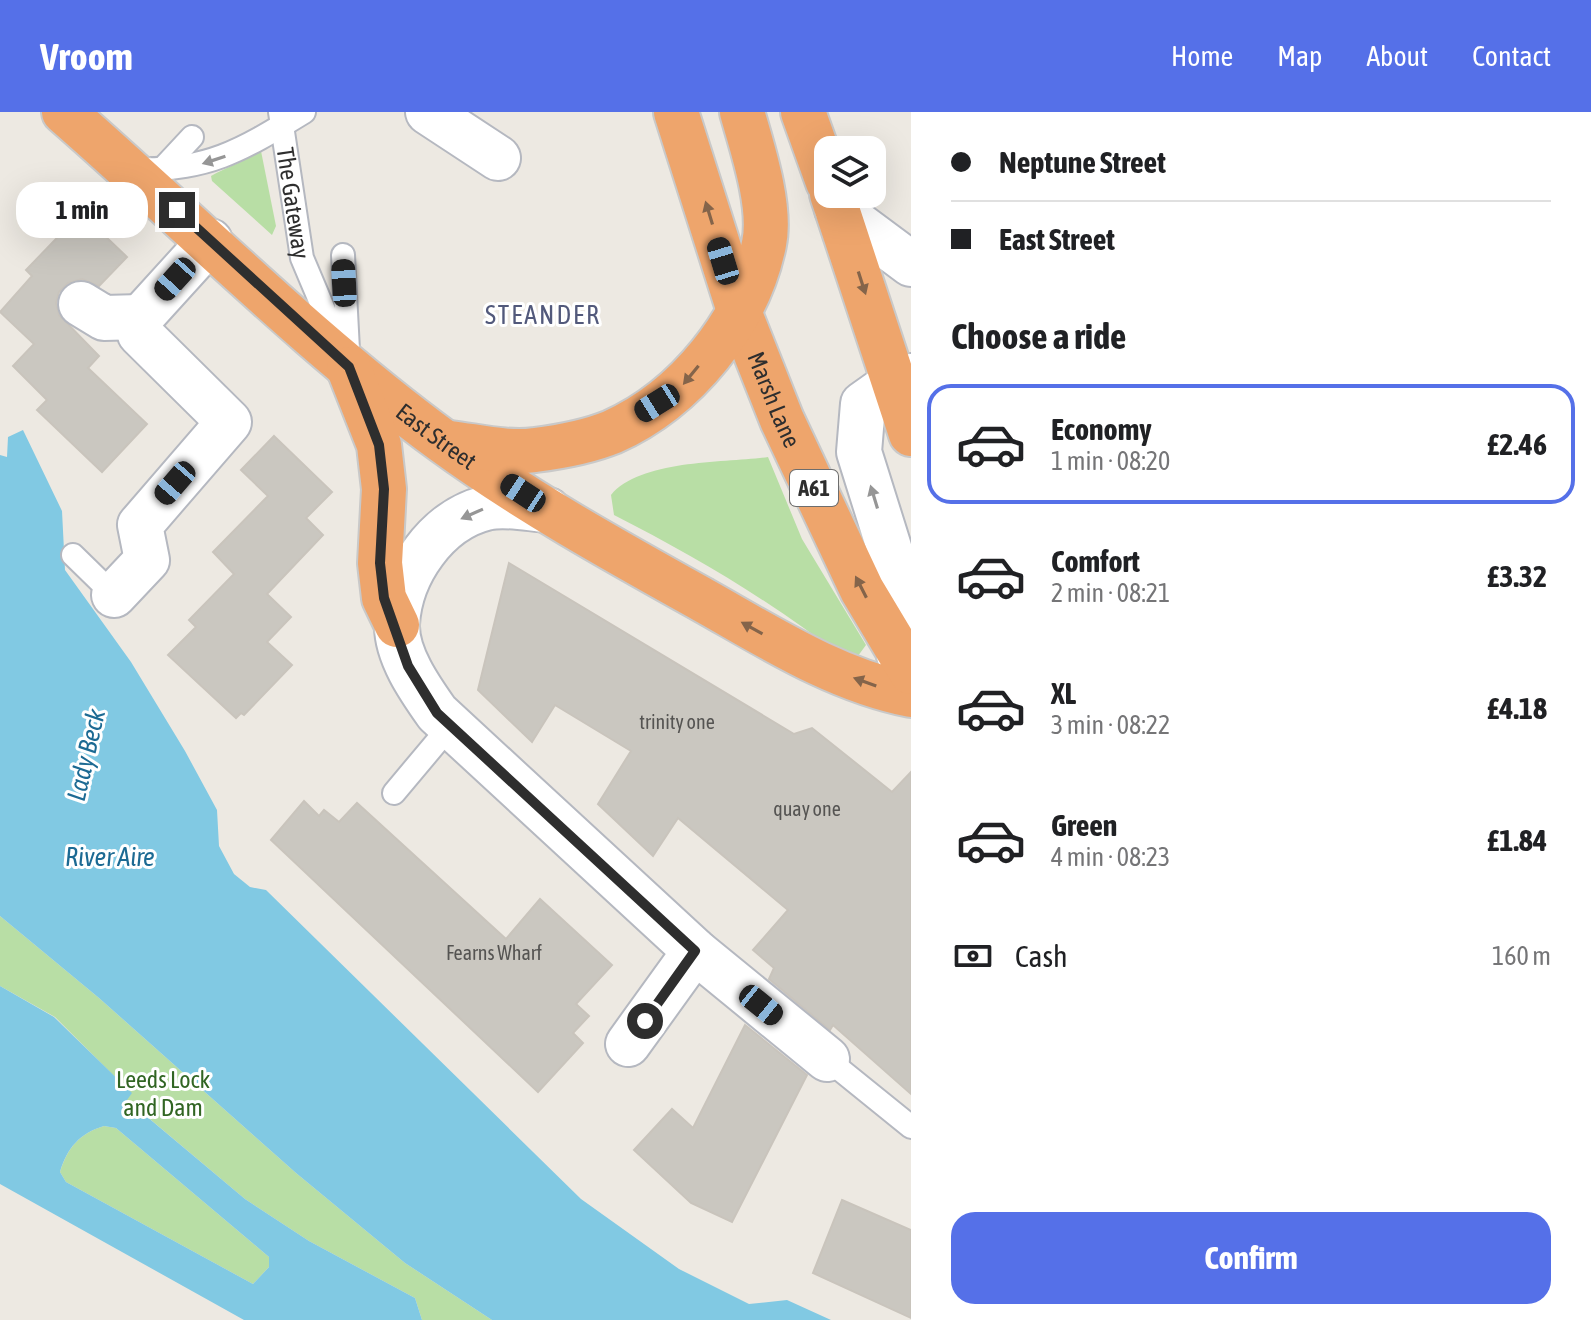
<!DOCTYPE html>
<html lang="en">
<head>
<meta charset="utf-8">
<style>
  body { margin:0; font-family:"Asap Condensed",sans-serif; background:#f6f6f6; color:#202124; height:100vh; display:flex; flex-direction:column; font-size:30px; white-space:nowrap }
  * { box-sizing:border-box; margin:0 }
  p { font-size:26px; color:#757577 }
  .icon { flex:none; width:44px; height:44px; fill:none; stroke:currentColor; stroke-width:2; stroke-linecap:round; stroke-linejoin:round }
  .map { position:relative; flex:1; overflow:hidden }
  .details { display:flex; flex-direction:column; background:#fff; width:680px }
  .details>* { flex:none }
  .hud { display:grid; align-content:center; height:176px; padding:0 40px; background:#fff }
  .fabs { position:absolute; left:814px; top:24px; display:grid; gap:16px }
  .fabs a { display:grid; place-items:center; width:72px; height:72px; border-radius:16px; background:#fff; box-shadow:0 8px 32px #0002; font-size:40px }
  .end { position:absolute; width:36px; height:36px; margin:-18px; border:10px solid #2e2e2e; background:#fff; box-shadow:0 0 0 4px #fff }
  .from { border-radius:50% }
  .bubble { position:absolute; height:56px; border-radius:24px; background:#fff; box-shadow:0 8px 32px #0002; font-size:26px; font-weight:700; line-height:56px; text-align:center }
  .car { position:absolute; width:24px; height:48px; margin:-24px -12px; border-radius:10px; box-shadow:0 0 6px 2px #0007; background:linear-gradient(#222 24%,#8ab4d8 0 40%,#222 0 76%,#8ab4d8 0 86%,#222 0) }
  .hud b { display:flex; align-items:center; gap:28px; height:76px; font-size:30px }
  .hud b+b { border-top:2px solid #e0e0e0 }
  .hud i { width:20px; height:20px; background:#202124 }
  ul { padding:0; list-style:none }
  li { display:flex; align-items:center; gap:24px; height:120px; margin:0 16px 12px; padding:0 24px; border:4px solid transparent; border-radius:24px }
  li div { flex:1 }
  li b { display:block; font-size:30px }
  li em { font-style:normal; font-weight:700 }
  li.on { border-color:#5570e8 }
  li>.icon { width:72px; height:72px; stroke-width:1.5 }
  h2 { padding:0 40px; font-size:36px; line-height:96px }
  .pay { display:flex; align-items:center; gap:20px; height:88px; padding:0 40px; font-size:30px }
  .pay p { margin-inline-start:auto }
  .action { display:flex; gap:16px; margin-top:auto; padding:16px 40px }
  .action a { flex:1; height:92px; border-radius:24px; background:#5570e8; color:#fff; font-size:32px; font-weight:700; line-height:92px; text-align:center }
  header { display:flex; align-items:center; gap:48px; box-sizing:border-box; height:112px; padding:0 40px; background:#5570e8; color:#fff }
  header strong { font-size:38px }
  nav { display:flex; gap:44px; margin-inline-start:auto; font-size:28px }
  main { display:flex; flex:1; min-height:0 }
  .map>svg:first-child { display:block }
  .green { fill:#b8dea5 }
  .water { fill:#81c9e3; fill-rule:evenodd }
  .building { fill:#cac7c0; stroke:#c9c4bc; stroke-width:2 }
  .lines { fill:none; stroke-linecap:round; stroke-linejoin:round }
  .lane-casing { stroke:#b5b8c0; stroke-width:26 }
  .street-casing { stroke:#b5b8c0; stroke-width:48 }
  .highway-casing { stroke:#c9c9c9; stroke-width:48 }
  .lane { stroke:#fff; stroke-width:22 }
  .street { stroke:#fff; stroke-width:44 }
  .highway { stroke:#eea56c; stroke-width:44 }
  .oneway { fill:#969696 }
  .oneway2 { fill:#84644a }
  .route { stroke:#2e2e2e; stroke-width:10 }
  .labels { text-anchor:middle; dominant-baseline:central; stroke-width:6; stroke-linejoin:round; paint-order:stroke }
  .number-label { font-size:20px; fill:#555452 }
  .shield { fill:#fff; stroke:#6d6d6d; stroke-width:2 }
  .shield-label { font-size:22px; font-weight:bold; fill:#2e2e2e }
  .street-label { font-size:24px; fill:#2e2e2e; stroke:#fff }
  .park-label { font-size:24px; fill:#316523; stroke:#fff }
  .neighbourhood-label { font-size:26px; letter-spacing:2px; fill:#52597b; stroke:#fff }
  .water-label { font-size:26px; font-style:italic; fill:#1c6a93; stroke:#fff }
</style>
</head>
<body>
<header>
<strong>Vroom</strong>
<nav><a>Home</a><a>Map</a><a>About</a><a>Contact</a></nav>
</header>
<main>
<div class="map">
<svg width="911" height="1208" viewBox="0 0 911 1208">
  <rect width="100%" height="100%" fill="#ede9e2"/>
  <g class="green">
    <path d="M261 39 276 114 272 123 212 69 211 64C229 54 245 49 261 39Z"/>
    <path d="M768 345 802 427 866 533 855 548 847 549C775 491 696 445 614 403L611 383C641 347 726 351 768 345Z"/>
    <path d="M0 804 99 886 296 1061 405 1151 492 1208H422L415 1186 309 1129 245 1087 126 987 131 981 55 905 0 874Z"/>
    <path d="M104 1014 116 1016 269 1145V1155L253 1172 66 1070 60 1060C67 1036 80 1021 104 1014Z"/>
  </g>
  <g class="water">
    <path d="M23 318 62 399 65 458 131 550 185 639 217 698 219 734 234 762 250 775 266 778 581 1087 679 1157 749 1192 787 1188 831 1208H492L405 1151 296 1061 99 886 0 804V343L7 345 8 325Z"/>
    <path d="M0 874 54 905 132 981 127 988 245 1087 309 1129 415 1186 422 1208H244L0 1072ZM104 1014 116 1016 269 1145V1155L253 1172 66 1070 60 1060C67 1036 80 1021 104 1014Z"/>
  </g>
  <g class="building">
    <path d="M81 101 127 145 99 174 82 167 68 171 59 180 56 191 59 203 99 244 88 256 147 312 102 360 37 298 47 288 13 254 34 232 0 200 32 164 26 158Z"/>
    <path d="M274 324 332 380 306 406 323 423 267 482 291 505 267 530 292 553 244 603 241 601 236 606 168 543 196 515 189 508 234 462 213 440 268 384 241 358Z"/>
    <path d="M509 451 794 622 812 616 892 680 911 660V982L833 913 830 918 769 867 774 856 753 838 788 798 678 706 653 744 598 692 631 639 555 593 532 630 478 578Z"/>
    <path d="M304 689 319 704 324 698 339 710 357 691 506 827 540 787 612 853 576 892 589 904 573 921 583 931 538 980 271 728Z"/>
    <path d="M745 913 807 963 732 1110 691 1091 634 1038 672 997 693 1016Z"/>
    <path d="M842 1088 911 1118V1206L813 1161Z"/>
  </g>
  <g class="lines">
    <defs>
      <g id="lane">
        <path id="s1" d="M280 0 302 146 340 236"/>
        <path d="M165 54 192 25"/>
        <path d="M132 57C207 60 242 38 304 0"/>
        <path d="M343 143 348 238"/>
        <path d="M73 443 114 483"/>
        <path d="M394 681 451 613"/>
        <path d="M827 947 911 1015"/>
      </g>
      <g id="street">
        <path d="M428 0 498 46"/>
        <path d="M837 97 911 152"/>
        <path d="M81 192 104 206 141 205"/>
        <path d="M548 398C530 397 504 391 486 396 437 408 400 461 397 512 396 543 420 577 437 601L695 839 827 947"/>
        <path d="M114 483 147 448 140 413 229 310 140 222 141 205 210 129"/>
        <path d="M899 543 902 477 859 340 863 292 894 270 911 264"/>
        <path d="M628 932 695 839"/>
      </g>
      <g id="highway">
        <path id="s2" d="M64 0C190 110 309 231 444 330 525 389 615 439 703 488 769 525 835 568 911 583"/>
        <path id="s3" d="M676 0 740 202 782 308 862 478 911 560"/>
        <path d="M803 0 828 70"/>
        <path d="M832 82 911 322"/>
        <path d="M349 257 379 333 384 377 380 451 384 486 397 513"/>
        <path d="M450 331C476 334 509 342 535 338 559 335 590 329 612 320 686 287 748 210 764 132 772 95 752 35 742 0"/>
      </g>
    </defs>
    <use href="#lane" class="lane-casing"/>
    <use href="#street" class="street-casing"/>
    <use href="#highway" class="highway-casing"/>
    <use href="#lane" class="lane"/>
    <use href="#street" class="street"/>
    <use href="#highway" class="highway"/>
  </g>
  <defs><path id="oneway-solid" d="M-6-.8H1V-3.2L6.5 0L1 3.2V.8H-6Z" transform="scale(2)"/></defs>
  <g class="oneway">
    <use href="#oneway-solid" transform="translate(214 48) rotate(162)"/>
    <use href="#oneway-solid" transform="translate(874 385) rotate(-107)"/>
    <use href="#oneway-solid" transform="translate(472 402) rotate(156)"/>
  </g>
  <g class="oneway2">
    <use href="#oneway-solid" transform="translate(709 101) rotate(-107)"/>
    <use href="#oneway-solid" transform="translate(862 171) rotate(72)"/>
    <use href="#oneway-solid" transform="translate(691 263) rotate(129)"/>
    <use href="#oneway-solid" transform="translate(861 475) rotate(-117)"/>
    <use href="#oneway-solid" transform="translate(752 516) rotate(-151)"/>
    <use href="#oneway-solid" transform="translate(865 570) rotate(-160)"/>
  </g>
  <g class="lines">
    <path class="route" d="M177 98 349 255 379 333 384 377 380 451 384 486 408 554 437 601 695 839 645 909"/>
  </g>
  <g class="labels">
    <g class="number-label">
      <text x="677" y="609">trinity one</text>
      <text x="807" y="696">quay one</text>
      <text x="494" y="840">Fearns Wharf</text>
    </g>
    <rect class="shield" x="790" y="358" width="48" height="36" rx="6"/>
    <g class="shield-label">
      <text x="814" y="376">A61</text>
    </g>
    <g class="street-label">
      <text stroke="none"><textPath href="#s1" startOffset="92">The Gateway</textPath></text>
      <text stroke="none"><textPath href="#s3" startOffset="304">Marsh Lane</textPath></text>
      <text stroke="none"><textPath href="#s2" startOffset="494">East Street</textPath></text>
    </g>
    <g class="park-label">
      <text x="163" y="967">Leeds Lock<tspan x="163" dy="28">and Dam</tspan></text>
    </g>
    <g class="neighbourhood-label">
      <text x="543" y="203">STEANDER</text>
    </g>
    <g class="water-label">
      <text transform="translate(86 643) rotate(-77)">Lady Beck</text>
      <text x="110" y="745">River Aire</text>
    </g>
  </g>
</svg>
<div class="fabs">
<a><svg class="icon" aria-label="layers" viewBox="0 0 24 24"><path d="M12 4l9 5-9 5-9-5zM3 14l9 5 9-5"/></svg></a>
</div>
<i class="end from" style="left:645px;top:909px"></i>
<i class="end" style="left:177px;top:98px"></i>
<div class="bubble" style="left:16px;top:70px;width:132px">1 min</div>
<i class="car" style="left:723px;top:149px;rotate:343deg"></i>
<i class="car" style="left:175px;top:167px;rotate:222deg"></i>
<i class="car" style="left:344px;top:171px;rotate:357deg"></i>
<i class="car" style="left:657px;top:291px;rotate:238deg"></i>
<i class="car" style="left:175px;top:371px;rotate:221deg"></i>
<i class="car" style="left:523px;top:381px;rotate:303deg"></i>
<i class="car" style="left:761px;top:893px;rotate:129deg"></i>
</div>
<section class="details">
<div class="hud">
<b><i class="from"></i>Neptune Street</b>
<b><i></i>East Street</b>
</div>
<h2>Choose a ride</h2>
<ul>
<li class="on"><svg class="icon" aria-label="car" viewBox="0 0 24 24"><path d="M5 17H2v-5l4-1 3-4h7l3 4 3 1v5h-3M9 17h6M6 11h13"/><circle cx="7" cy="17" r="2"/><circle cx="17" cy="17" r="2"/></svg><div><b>Economy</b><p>1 min · 08:20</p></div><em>£2.46</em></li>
<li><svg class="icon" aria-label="car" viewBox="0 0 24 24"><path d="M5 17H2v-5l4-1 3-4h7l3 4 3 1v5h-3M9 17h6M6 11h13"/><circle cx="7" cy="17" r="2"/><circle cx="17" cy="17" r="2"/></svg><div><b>Comfort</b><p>2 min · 08:21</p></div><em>£3.32</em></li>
<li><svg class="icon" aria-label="car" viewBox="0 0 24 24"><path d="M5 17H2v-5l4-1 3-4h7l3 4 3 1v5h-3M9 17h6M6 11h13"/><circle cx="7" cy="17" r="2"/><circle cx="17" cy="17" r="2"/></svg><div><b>XL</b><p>3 min · 08:22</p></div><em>£4.18</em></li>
<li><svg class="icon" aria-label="car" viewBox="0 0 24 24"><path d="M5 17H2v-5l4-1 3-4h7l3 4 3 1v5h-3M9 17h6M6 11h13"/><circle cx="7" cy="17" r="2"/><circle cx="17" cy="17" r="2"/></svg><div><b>Green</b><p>4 min · 08:23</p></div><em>£1.84</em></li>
</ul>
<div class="pay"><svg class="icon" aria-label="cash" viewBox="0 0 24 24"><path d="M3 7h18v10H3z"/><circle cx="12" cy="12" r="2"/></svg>Cash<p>160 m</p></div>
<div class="action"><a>Confirm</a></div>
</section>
</main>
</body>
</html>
